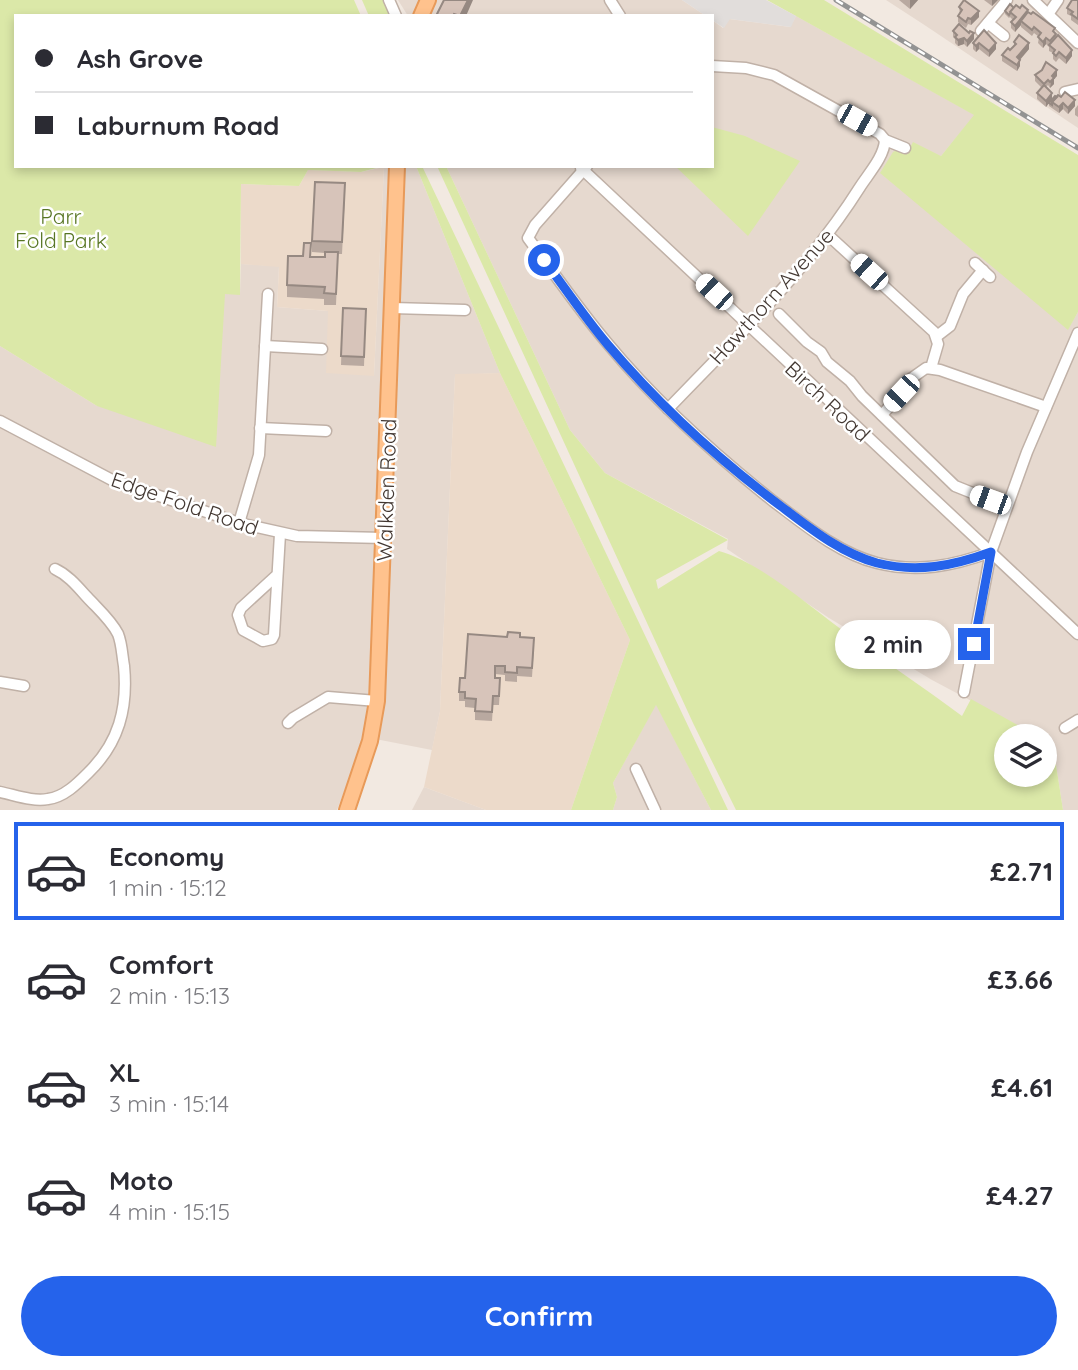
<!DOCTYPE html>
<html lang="en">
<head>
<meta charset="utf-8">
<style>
  body { margin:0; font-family:Quicksand,sans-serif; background:#f7f7f7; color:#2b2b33; height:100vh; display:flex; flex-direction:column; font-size:26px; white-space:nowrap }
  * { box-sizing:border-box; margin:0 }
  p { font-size:23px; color:#7c7c81 }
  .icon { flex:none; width:38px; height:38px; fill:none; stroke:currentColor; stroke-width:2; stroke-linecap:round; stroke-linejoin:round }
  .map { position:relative; height:810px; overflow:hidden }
  .details { display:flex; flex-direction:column; background:#fff; flex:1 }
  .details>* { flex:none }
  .hud { position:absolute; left:14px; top:14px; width:700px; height:154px; border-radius:0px; box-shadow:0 4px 10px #0003; display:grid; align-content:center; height:154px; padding:0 21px; background:#fff }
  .buttons { position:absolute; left:994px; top:724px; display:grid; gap:14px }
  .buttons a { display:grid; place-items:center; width:63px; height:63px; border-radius:50%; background:#fff; box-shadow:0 4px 10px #0003; font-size:35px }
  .end { position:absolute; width:32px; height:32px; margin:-16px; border:9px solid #2563eb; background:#fff; box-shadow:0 0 0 4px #fff }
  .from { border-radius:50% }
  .bubble { position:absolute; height:49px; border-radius:24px; background:#fff; box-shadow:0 4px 10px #0003; font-size:23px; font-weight:800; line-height:49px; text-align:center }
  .car { position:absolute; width:21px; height:42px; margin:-21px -10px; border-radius:9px; box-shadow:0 0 5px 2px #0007; background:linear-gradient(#fff 24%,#345 0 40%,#fff 0 76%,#345 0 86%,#fff 0) }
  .hud b { display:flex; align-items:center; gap:24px; height:66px; font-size:26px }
  .hud b+b { border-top:2px solid #e1e1e2 }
  .hud i { width:18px; height:18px; background:#2b2b33 }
  ul { padding:12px 0 0; list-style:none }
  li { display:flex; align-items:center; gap:21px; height:98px; margin:0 14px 10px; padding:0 7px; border:4px solid transparent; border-radius:0px }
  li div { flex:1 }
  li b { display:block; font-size:26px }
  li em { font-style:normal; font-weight:800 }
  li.active { border-color:#2563eb }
  li>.icon { width:63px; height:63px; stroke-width:1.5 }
  .cta { display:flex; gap:14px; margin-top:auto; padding:14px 21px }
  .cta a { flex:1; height:80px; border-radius:42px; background:#2563eb; color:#fff; font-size:28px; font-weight:800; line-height:80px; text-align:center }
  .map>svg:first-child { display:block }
  .residential { fill:#e6d9cf }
  .education { fill:#ecdaca }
  .green { fill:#dbe8a8 }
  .parking { fill:#e1dddb }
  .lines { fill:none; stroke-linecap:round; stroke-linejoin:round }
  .minor-casing { stroke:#c0b1a7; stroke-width:13 }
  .primary-casing { stroke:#e89a59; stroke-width:18 }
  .minor { stroke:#fff; stroke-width:10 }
  .primary { stroke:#ffc28d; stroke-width:14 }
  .rail-casing { stroke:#939393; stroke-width:5 }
  .rail { stroke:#fff; stroke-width:2.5; stroke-dasharray:8; stroke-linecap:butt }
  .wall { fill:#b9a9a0 }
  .shaded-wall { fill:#968982 }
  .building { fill:#d7c4ba; stroke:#968982; stroke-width:2 }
  .route { stroke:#2563eb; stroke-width:9 }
  .labels { text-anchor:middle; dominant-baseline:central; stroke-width:5; stroke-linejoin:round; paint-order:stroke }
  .park-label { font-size:21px; fill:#587624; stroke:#fff }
  .street-label { font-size:21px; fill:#433832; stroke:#fff }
</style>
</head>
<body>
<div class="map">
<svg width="1078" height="810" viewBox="0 0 1078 810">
  <rect width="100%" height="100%" fill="#f2e9e1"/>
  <g class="residential">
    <path d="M398 0H682L706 16H408Z"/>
    <path d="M886 0H1078V128L926 26Z"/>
    <path d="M796 16 975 115 941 156 897 150 1068 329 1078 312V810H1063L1053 745 1045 740V737H1039L932 680 829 618 727 549 728 539 605 473 570 430 446 166H712V20L723 28 729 19 790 27Z"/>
    <path d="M384 166H416L500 373 455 375 440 711 432 750 365 737 337 810H0V346L97 406 225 294H240L241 264 279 266 277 307 328 311 374 376Z"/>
    <path d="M656 704 711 810H613L617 797 613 783Z"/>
    <path d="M424 787 486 810H412Z"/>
  </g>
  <g class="education">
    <path d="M384 167 374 376 326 373 328 311 277 307 279 267 241 264V184L299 186 308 170 361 172Z"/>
    <path d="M500 373 630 640 571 810H486L424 787 440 711 455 374Z"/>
  </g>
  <g class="green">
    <path d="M0 0H354L361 16H16V166H384L361 172 308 170 299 186 241 184 240 295 225 294 216 447 97 406 0 346Z"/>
    <path d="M362 0H384L390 16H369Z"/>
    <path d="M767 0H824L1078 155V312L1068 330 880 173 893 152 897 150 907 153 913 142 941 156 974 115Z"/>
    <path d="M712 127 745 136 800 161 748 236 675 166H712Z"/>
    <path d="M416 166H422L728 810H711L656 705 613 783 617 797 613 810H571L630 640 500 373Z"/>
    <path d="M437 166H446L570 430 605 473 728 540 656 580 658 589 719 551C764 564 811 608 849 635 886 663 925 688 962 716L971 699 1039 737H1006V775H1045V740L1053 745 1063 810H736L693 723Z"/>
  </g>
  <path class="parking" d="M682 0H766L796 16 791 27 730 19 724 28 712 20V16H706Z"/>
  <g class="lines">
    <defs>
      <g id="minor">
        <path d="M389 0 396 16"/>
        <path d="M610 0 620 16"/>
        <path d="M1033 0 1078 43"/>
        <path d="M1049 13 1058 0"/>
        <path d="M988 23 1004 36"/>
        <path d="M981 31 1007 0"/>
        <path d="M712 66 746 68 774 75 880 134 885 140 905 148"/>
        <path d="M1065 92 1078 89"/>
        <path d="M587 166 535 225 528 238C554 273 579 310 608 344 656 402 714 454 773 501 805 525 838 553 877 563 917 573 953 566 991 552"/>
        <path d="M581 168 1078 634"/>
        <path d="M828 235 934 332 938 344 931 368"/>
        <path d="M975 263 990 277"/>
        <path d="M392 308 465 310"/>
        <path d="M779 314 807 342 821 352 827 362 850 381 862 396 955 486 990 500"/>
        <path d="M937 336 950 326 963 294 983 270"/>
        <path d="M265 346 322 349"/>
        <path d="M668 409C736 338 807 271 860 187 869 173 884 157 885 140"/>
        <path d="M882 415 901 393 909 380 926 368 940 370 1046 407"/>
        <path d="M0 421 112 480 239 523 297 536 384 538"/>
        <path d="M260 428 326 431"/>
        <path d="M239 523 259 455 268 294"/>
        <path d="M277 575 241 608 238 615 243 630 263 641 272 639 274 635 280 534"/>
        <path d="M0 682 24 686"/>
        <path d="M964 692 991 552 1027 452 1078 333"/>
        <path d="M288 723 293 718 328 697 377 701"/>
        <path d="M1065 728 1078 720"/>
        <path d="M636 769 655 810"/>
        <path d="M0 792C15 795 33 802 48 799 64 797 77 784 88 773 119 743 128 708 124 666 122 655 122 644 118 634 111 620 98 609 87 597 77 586 68 575 55 569"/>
      </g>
      <g id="primary">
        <path d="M421 16 428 0"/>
        <path d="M347 810 370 741 377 701 397 166"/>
      </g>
    </defs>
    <use href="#minor" class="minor-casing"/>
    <use href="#primary" class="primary-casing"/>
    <use href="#minor" class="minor"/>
    <use href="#primary" class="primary"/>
    <defs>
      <path id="rail" d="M836 0 1078 148"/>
    </defs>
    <use href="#rail" class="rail-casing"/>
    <use href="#rail" class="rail"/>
  </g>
  <g class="wall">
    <path d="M899 0H918L910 9Z"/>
    <path d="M984 0H998L992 6Z"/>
    <path d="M1078 0V25L1071 20V16L1067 14V8Z"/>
    <path d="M959 7 979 17 971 25 968 24 966 28 958 22V16L960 14Z"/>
    <path d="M1014 8H1020L1028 12 1055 33 1056 36 1072 56 1066 64 1059 58 1056 62 1053 59V53L1049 51V47L1046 44 1043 48 1038 43 1039 37 1034 33 1032 36 1021 27V25L1015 32 1011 28V22L1013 20 1010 17 1009 18 1005 14V11Z"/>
    <path d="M984 30 996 49 989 57 979 49 976 52 973 49V43Z"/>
    <path d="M953 31 974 39 967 47 964 44 958 46 955 43V39L953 37Z"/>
    <path d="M1014 42 1029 49 1020 60V66L1017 71 1002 61V55L1010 50 1014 46Z"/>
    <path d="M1042 70 1057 76 1054 79V84L1050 88 1048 85 1046 87 1052 99 1075 106 1068 114 1063 109 1059 113 1049 106V103L1046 107 1037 99V93L1042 88 1035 81V75Z"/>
    <path d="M1078 105V117L1075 115V109Z"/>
    <path d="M345 195 342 254H338L336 305H324V299L287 297V285L311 257H325V253L312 252V241Z"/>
    <path d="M343 308 366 309 364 366 341 365Z"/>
    <path d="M520 637 534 647 532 677 517 676V682L505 681V675L495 674V678L500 687 499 705H493L492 721 475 720V708L465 707V701H459V692L465 678Z"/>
  </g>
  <g class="shaded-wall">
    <path d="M468 0H473L466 16H460Z"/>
    <path d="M910 0H918L910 9Z"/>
    <path d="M992 0H998L992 6Z"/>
    <path d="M1028 10V16L1021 21V25L1015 32V26Z"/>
    <path d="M979 11V17L971 25V19Z"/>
    <path d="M974 33V39L967 47V41Z"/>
    <path d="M964 38V44L958 46V40Z"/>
    <path d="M1046 38V44L1043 48V42Z"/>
    <path d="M979 43V49L976 52V46Z"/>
    <path d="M996 43V49L989 57V51Z"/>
    <path d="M1029 43V49L1017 63V57Z"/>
    <path d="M1072 50V56L1066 64V58Z"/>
    <path d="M1020 60V66L1017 71V65Z"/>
    <path d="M1057 70V76L1054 79V84L1050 88 1052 76Z"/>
    <path d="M1052 93V99L1046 107V101Z"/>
    <path d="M1075 100V106L1068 114V108Z"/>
    <path d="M1063 103V109L1059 113V107Z"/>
  </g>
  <g class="building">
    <path d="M444 0H468L460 16 454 14 453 16H440L437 14Z"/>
    <path d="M964 0 979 11 971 19 968 18 966 22 958 16 962 10 959 7Z"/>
    <path d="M1072 0H1078V19L1071 14 1073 12 1067 8Z"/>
    <path d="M1010 4 1014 8 1009 15 1005 11Z"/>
    <path d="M1016 5 1020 8 1022 5 1028 10 1015 26 1011 22 1016 17 1010 12Z"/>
    <path d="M1028 12 1031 14 1033 12 1055 28 1053 31 1056 34 1050 41 1046 38 1043 42 1038 37 1041 33 1034 27 1032 30 1021 21Z"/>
    <path d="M959 24 969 33 970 31 974 33 967 41 964 38 958 40 955 37 957 35 953 31Z"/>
    <path d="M984 30 996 43 989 51 979 43 976 46 973 43Z"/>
    <path d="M1019 35 1029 43 1017 57 1020 60 1017 65 1002 55 1008 48 1010 50 1016 44 1014 42Z"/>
    <path d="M1058 35 1072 50 1066 58 1059 52 1056 56 1053 53 1055 50 1049 45Z"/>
    <path d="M1046 62 1057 70 1052 76 1054 78 1050 82 1048 80 1044 84 1035 75 1042 70Z"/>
    <path d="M1044 85 1052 93 1046 101 1037 93Z"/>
    <path d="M1065 92 1075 100 1068 108 1063 103 1059 107 1052 102 1058 95 1061 97Z"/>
    <path d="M1055 96 1057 97 1052 102V105L1049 103Z"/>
    <path d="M315 182 345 183 342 242 312 241Z"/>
    <path d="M304 243H311L310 257H325V252H338L336 294 324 293 325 287 287 285 288 256H303Z"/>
    <path d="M343 308 366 309 364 357 341 356Z"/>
    <path d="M508 632 520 633V637L534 638 532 668 517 667V673L505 672V666H495V678H500L499 696H493L492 712 475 711 476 699 465 698V692H459L460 678H465L468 634 507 637Z"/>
  </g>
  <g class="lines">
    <path class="route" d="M544 260C565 288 585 318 608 345 659 405 719 460 782 507 811 529 841 553 877 563 917 573 953 566 991 552L974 644"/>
  </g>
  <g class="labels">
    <g class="park-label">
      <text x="61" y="216">Parr<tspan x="61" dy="24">Fold Park</tspan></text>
    </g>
    <g class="street-label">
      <text transform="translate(771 296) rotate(-48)">Hawthorn Avenue</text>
      <text transform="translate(828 401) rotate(43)">Birch Road</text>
      <text transform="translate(386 490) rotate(-88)">Walkden Road</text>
      <text transform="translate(185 503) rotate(19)">Edge Fold Road</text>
    </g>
  </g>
</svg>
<div class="buttons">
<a><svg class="icon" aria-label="layers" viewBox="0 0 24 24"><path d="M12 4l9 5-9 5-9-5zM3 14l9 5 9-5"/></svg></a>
</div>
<i class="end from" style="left:544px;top:260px"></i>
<i class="end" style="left:974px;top:644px"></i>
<div class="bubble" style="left:835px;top:620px;width:116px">2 min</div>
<i class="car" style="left:857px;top:120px;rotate:119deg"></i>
<i class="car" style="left:869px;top:272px;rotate:312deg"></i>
<i class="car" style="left:714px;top:292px;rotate:313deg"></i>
<i class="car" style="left:901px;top:393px;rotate:223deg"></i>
<i class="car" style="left:990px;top:500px;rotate:290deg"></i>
<div class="hud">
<b><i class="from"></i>Ash Grove</b>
<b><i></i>Laburnum Road</b>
</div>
</div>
<section class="details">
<ul>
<li class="active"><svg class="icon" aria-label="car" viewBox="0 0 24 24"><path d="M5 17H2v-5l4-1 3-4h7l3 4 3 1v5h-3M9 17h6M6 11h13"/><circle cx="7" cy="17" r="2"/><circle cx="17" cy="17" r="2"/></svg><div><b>Economy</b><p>1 min · 15:12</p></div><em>£2.71</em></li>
<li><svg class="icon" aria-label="car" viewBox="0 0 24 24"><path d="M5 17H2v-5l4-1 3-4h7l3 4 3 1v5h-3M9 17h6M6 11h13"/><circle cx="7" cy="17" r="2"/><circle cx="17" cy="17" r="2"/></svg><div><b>Comfort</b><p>2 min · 15:13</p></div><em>£3.66</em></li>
<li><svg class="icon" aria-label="car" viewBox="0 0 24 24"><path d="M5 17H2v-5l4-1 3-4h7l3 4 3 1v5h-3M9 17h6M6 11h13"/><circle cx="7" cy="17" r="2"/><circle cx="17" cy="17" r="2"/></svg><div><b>XL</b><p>3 min · 15:14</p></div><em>£4.61</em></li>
<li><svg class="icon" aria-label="car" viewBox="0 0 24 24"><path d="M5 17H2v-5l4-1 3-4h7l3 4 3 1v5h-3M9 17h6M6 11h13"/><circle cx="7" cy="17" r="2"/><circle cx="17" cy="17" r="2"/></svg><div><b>Moto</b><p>4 min · 15:15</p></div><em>£4.27</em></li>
</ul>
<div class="cta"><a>Confirm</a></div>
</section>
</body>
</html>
